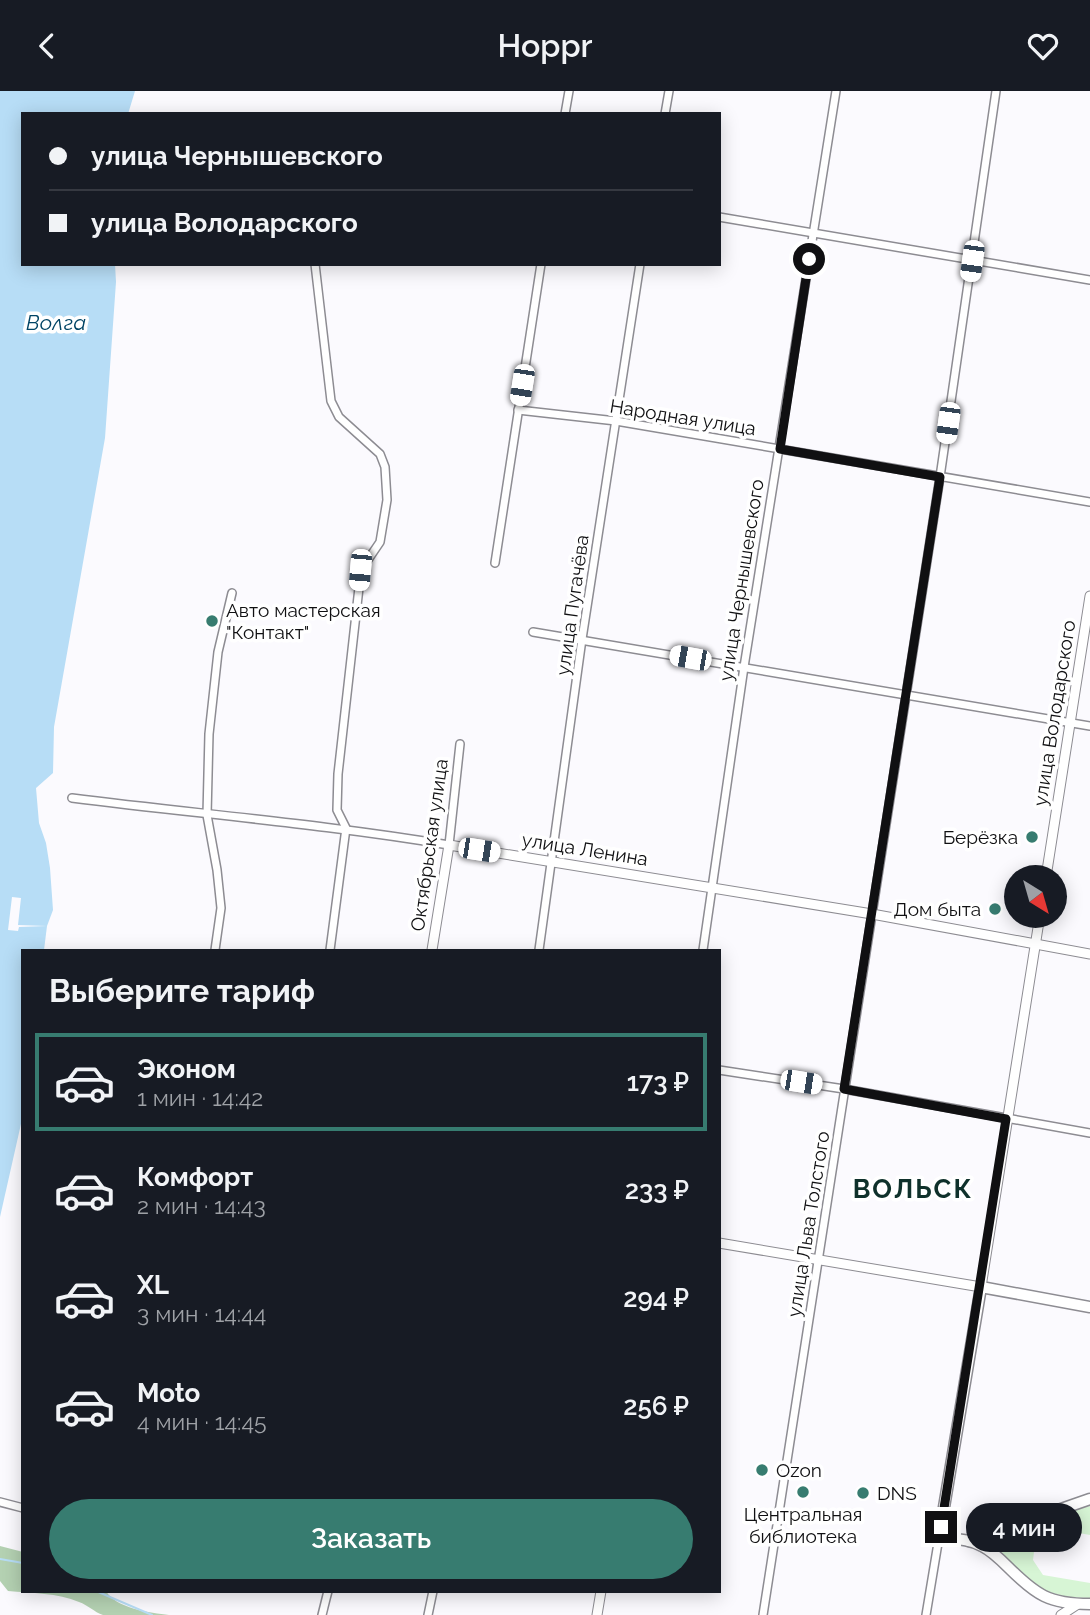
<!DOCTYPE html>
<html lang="ru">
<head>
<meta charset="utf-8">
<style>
  body { margin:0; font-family:Raleway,sans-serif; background:#242831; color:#f1f3f6; height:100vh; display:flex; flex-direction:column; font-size:26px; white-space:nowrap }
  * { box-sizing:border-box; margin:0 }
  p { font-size:23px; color:#9ea1a6 }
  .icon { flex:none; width:38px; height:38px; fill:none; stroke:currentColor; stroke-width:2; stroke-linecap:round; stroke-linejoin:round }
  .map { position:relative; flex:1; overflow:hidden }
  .side { position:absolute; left:21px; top:858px; width:700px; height:644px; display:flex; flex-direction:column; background:#171b24; border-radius:0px; box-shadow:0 4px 18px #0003 }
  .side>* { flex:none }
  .top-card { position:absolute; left:21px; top:21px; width:700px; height:154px; border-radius:0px; box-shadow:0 4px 18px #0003; display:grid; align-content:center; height:154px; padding:0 28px; background:#171b24 }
  .needle { width:46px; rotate:143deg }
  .tools { position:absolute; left:1004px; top:774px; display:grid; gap:14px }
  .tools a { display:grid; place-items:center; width:63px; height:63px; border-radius:50%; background:#171b24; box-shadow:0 4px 18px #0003; font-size:35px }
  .end { position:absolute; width:32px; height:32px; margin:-16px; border:9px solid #101012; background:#fff; box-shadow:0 0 0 4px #fff }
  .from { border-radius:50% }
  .bubble { position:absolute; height:49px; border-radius:24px; background:#171b24; box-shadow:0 4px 18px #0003; font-size:23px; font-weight:600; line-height:49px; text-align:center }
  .car { position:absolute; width:21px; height:42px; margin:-21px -10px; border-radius:9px; box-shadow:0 0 5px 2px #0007; background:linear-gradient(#fff 24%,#345 0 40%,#fff 0 76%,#345 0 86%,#fff 0) }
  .top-card b { display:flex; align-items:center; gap:24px; height:66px; font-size:26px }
  .top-card b+b { border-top:2px solid #363941 }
  .top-card i { width:18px; height:18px; background:#f1f3f6 }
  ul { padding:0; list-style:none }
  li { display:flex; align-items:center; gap:21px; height:98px; margin:0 14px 10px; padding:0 14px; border:4px solid transparent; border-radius:0px }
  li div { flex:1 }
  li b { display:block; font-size:26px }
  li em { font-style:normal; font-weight:600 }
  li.selected { border-color:#377c70 }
  li>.icon { width:63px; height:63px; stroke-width:1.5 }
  h2 { padding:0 28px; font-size:32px; line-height:84px }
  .button { display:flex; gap:14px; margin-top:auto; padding:14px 28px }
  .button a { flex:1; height:80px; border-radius:42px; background:#377c70; color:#fff; font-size:28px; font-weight:600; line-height:80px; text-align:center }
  header { display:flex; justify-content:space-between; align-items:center; height:91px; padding:0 28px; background:#171b24; font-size:32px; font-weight:600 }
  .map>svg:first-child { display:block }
  .green { fill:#d7f5d5 }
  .forest { fill:#b4d1b2 }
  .water { fill:#b7ddf6 }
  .pier { fill:#fbfafe }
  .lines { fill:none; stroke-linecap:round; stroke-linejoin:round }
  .stream { stroke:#b7ddf6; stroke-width:2 }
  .minor-casing { stroke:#8d8c92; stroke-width:10 }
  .tertiary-casing { stroke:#8d8c92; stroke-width:11 }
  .secondary-casing { stroke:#8d8c92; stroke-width:13 }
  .minor { stroke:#fff; stroke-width:7 }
  .tertiary { stroke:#fff; stroke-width:9 }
  .secondary { stroke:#fff; stroke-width:10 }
  .route { stroke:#101012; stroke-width:9 }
  .poi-dot { fill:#377c70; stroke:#fff; stroke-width:2.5 }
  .labels { text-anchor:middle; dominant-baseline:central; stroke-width:7; stroke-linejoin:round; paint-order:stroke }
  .street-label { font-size:19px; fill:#101012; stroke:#fff }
  .poi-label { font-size:19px; fill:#101012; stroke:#fff; text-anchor:start }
  .water-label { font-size:21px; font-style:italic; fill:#004465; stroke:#fff }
  .district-label { font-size:26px; font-weight:bold; letter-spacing:2px; fill:#0f312b; stroke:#fff }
</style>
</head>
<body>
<header><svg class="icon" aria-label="back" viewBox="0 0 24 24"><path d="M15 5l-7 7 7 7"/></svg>Hoppr<svg class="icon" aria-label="heart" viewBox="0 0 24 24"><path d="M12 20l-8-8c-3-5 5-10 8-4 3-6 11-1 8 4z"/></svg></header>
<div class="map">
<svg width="1090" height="1524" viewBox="0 0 1090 1524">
  <rect width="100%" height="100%" fill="#fbfafe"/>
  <g class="green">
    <path d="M1090 1415V1444L1051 1437 1037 1449 1036 1455 1023 1452 1020 1447 1024 1445 1022 1437 1062 1422Z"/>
    <path d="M1008 1456 1034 1461 1033 1469 1043 1484 1090 1492V1507C1041 1506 1034 1493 1000 1462Z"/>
  </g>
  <path class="forest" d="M0 1455 23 1461V1500H106C115 1517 151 1522 169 1524H103C94 1521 88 1514 79 1511 58 1502 31 1502 8 1500L0 1490Z"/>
  <path class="water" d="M0 0H135L128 23H23V173H115L116 191 105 347 54 636 53 682 36 697 39 732 46 752 50 777 53 819 47 835 44 859H23V1024L0 1126Z"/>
  <path class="pier" d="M12 806 21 807 18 834 47 835 19 836 18 840 8 839Z"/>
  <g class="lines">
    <g class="stream">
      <path d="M0 1468 23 1472"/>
      <path d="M96 1500 152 1524"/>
    </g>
    <defs>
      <g id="minor">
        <path d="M565 23 569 0"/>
        <path d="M665 23 669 0"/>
        <path d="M719 126 1090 189"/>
        <path d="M315 173 331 310 339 326 380 363 385 376 387 409 380 451 361 479 338 683 337 719 346 737 330 859"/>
        <path d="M518 319 616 330 1090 411"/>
        <path d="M495 472 541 173"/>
        <path d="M533 541 1090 635"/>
        <path d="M72 707C198 723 324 733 449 754L460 653"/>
        <path d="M215 859 221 817 217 779 207 724 209 643 218 561 232 502"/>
        <path d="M539 859 582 548 640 173"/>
        <path d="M703 859 744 576 836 0"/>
        <path d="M719 979 844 998 1090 1042"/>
        <path d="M0 1411 23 1417"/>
        <path d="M322 1524 328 1500"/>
        <path d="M428 1524 433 1500"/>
        <path d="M763 1524 940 386 996 0"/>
        <path d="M926 1524 939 1446"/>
      </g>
      <g id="tertiary">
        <path d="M1046 786 1090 505"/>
        <path d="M432 859 449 754 872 823 1090 863"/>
        <path d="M719 1152 981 1196 1040 824"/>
        <path d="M597 1524 601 1500"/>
        <path d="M1061 1524 1078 1513"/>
      </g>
      <g id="secondary">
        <path d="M1090 1216 981 1196 939 1446C954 1448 969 1448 982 1455 992 1460 1000 1468 1008 1476 1036 1504 1049 1513 1090 1513"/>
        <path d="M969 1450 1090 1408"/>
      </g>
    </defs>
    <use href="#minor" class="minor-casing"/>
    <use href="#tertiary" class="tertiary-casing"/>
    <use href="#secondary" class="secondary-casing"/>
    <use href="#minor" class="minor"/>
    <use href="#tertiary" class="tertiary"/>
    <use href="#secondary" class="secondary"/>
  </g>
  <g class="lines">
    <path class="route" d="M809 168 780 358 940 386 844 998 1006 1028 941 1436"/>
  </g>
  <g class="poi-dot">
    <circle cx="212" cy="530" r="7"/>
    <circle cx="1032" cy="746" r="7"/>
    <circle cx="995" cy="818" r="7"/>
    <circle cx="762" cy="1379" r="7"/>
    <circle cx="803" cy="1401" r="7"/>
    <circle cx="863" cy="1402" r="7"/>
  </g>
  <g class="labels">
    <g class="street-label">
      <text transform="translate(683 326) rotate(9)">Народная улица</text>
      <text transform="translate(741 489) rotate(-81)">улица Чернышевского</text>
      <text transform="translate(572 514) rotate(-82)">улица Пугачёва</text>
      <text transform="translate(1054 622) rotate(-81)">улица Володарского</text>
      <text transform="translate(429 754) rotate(-82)">Октябрьская улица</text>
      <text transform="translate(585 758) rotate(9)">улица Ленина</text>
      <text transform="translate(808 1133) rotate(-81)">улица Льва Толстого</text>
    </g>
    <g class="poi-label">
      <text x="226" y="519">Авто мастерская<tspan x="226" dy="22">"Контакт"</tspan></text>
      <text x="1018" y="746" text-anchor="end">Берёзка</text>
      <text x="981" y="818" text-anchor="end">Дом быта</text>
      <text x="776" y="1379">Ozon</text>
      <text x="877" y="1402">DNS</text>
      <text x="803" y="1423" text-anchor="middle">Центральная<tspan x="803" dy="22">библиотека</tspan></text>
    </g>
    <g class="water-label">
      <text x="56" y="231">Волга</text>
    </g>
    <g class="district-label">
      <text x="913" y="1098">ВОЛЬСК</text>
    </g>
  </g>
</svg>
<div class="tools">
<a><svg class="needle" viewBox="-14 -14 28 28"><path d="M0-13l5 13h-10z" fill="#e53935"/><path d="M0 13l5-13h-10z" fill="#9ea1a6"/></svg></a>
</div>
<i class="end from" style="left:809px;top:168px"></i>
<i class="end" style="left:941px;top:1436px"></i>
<div class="bubble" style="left:966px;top:1412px;width:116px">4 мин</div>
<i class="car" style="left:972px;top:170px;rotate:188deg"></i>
<i class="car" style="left:522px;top:294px;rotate:189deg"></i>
<i class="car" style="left:948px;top:332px;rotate:188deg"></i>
<i class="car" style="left:360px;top:479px;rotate:185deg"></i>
<i class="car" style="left:690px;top:567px;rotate:280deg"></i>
<i class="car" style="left:479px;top:759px;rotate:99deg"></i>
<i class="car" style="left:801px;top:991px;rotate:99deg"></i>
<div class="top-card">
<b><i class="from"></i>улица Чернышевского</b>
<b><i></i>улица Володарского</b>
</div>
<section class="side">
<h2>Выберите тариф</h2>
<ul>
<li class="selected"><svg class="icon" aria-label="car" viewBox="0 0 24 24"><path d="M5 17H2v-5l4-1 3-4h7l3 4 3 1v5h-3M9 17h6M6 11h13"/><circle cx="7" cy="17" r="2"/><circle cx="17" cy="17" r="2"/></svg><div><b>Эконом</b><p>1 мин · 14:42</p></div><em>173 ₽</em></li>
<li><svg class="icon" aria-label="car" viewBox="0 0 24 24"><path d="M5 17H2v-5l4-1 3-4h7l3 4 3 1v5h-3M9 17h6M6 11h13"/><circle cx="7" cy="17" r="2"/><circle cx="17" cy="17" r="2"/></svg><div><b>Комфорт</b><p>2 мин · 14:43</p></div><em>233 ₽</em></li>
<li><svg class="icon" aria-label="car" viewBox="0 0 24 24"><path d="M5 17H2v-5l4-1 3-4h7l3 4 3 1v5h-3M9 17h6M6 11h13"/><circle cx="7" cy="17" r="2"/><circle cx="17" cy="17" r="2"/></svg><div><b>XL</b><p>3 мин · 14:44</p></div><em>294 ₽</em></li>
<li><svg class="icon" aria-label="car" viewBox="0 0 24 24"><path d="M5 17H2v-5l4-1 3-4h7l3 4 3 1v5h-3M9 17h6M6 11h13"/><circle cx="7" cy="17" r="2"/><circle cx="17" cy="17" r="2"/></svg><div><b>Moto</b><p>4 мин · 14:45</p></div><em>256 ₽</em></li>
</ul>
<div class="button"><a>Заказать</a></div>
</section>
</div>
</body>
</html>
